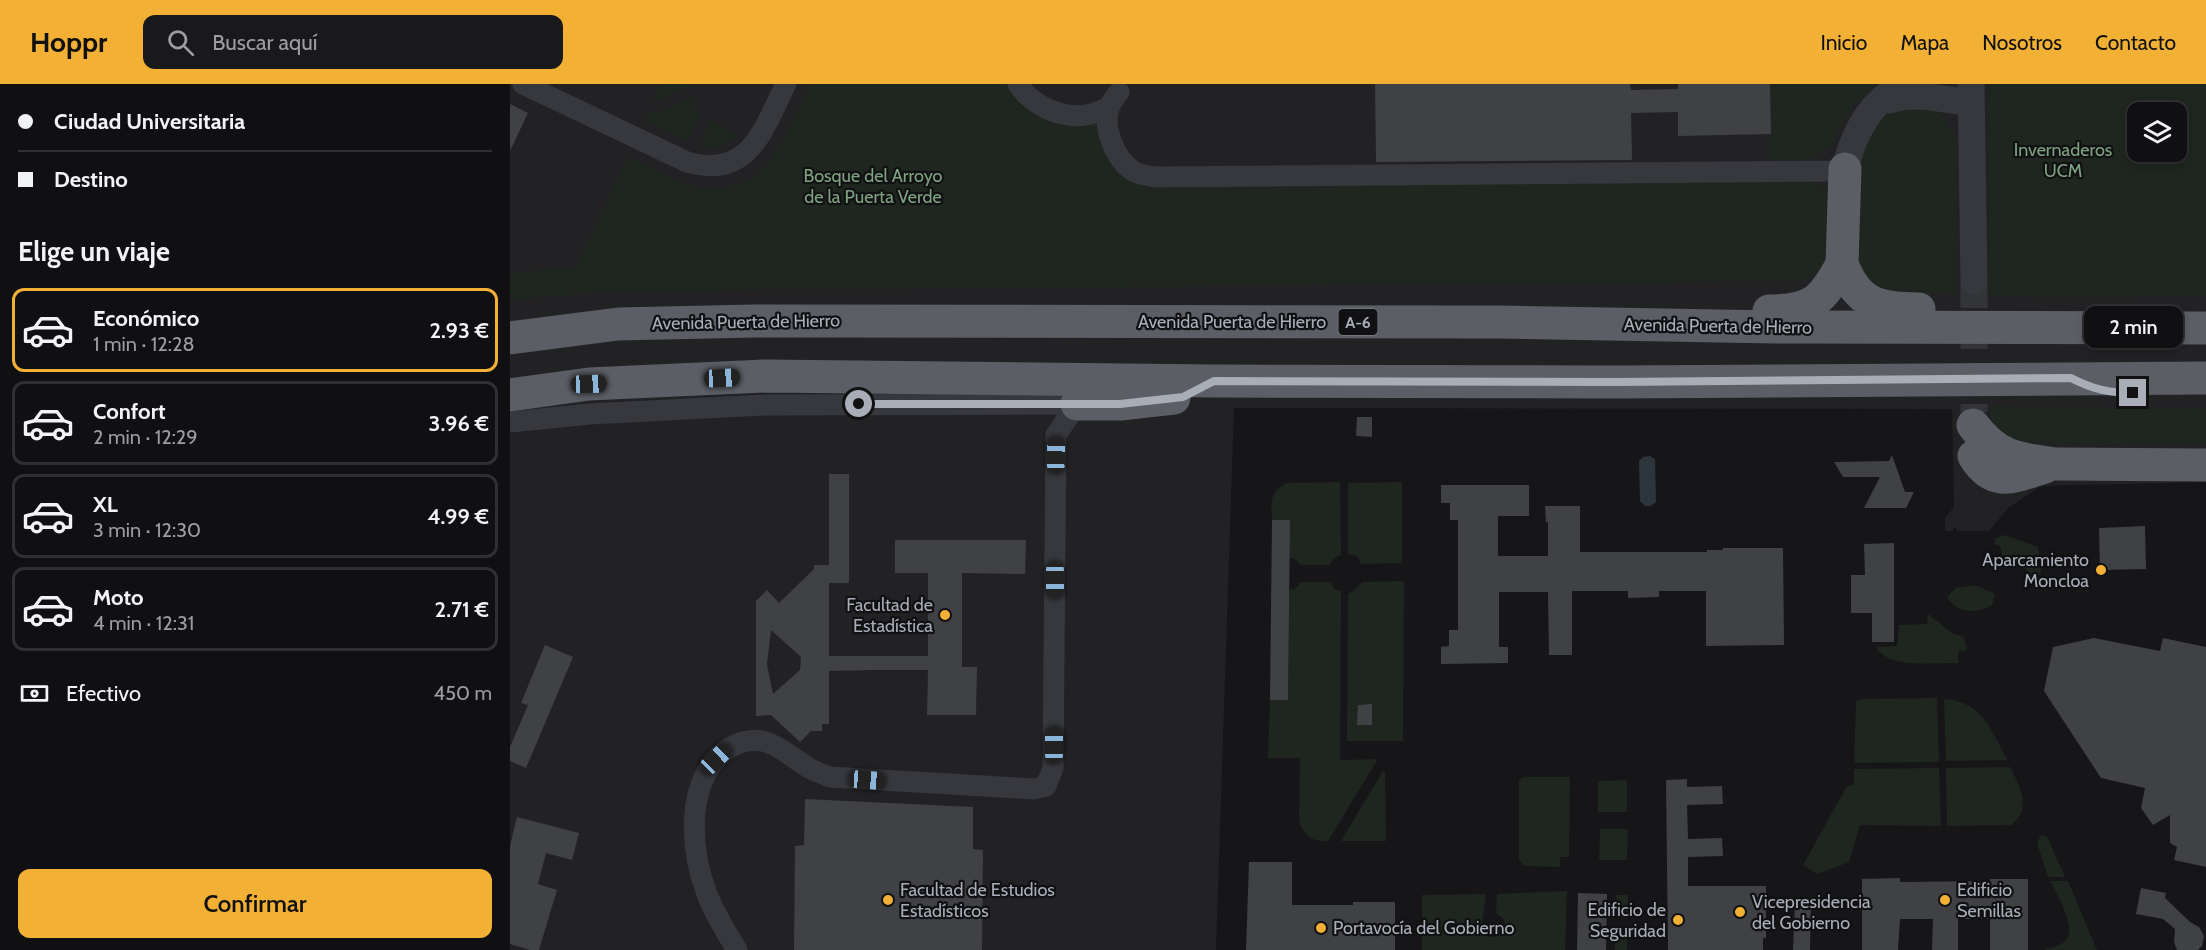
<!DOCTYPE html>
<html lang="es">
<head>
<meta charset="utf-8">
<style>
  body { margin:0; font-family:Cabin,sans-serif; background:#19191b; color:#f1f3f6; height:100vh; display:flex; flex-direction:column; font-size:22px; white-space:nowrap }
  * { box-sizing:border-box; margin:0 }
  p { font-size:20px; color:#9c9d9f }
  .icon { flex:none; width:33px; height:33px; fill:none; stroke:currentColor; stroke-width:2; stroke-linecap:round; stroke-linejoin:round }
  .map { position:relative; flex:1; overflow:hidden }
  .sheet { display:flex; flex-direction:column; background:#101012; width:510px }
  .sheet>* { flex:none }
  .top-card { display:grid; align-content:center; height:132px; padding:0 18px; background:#101012 }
  .controls { position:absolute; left:1617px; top:18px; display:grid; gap:12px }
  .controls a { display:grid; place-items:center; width:60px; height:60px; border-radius:12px; background:#101012; box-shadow:0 3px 9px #0003,0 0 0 2px #303032; font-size:30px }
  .end { position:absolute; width:27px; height:27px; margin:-14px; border:8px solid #a8adb8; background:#111; box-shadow:0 0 0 3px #111 }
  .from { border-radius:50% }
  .bubble { position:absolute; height:42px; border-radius:12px; background:#101012; box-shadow:0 3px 9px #0003,0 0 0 2px #303032; font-size:20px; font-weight:600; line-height:42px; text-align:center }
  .car { position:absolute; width:18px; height:36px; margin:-18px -9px; border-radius:8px; box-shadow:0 0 4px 2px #0007; background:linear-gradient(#222 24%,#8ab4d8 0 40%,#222 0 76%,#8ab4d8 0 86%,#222 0) }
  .top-card b { display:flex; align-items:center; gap:21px; height:57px; font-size:22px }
  .top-card b+b { border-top:2px solid #303032 }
  .top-card i { width:15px; height:15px; background:#f1f3f6 }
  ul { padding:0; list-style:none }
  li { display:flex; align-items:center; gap:18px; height:84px; margin:0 12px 9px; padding:0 6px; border:3px solid #303032; border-radius:12px }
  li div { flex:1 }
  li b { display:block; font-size:22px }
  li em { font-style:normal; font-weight:600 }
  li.current { border-color:#f2b134 }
  li>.icon { width:54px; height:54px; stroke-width:1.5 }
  h2 { padding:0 18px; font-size:27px; line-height:72px }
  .pay { display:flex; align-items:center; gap:15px; height:66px; padding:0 18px; font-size:22px }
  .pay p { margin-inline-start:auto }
  .primary-button { display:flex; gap:12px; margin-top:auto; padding:12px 18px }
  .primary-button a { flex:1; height:69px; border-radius:12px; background:#f2b134; color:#111; font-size:24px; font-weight:600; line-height:69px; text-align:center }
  header { display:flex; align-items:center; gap:36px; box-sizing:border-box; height:84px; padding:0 30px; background:#f2b134; color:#111 }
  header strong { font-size:28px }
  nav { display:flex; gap:33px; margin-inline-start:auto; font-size:21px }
  .search { width:420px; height:54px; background:#19191b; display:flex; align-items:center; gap:15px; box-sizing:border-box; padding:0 21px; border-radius:12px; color:#9c9d9f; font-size:22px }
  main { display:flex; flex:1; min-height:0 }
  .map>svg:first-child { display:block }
  .built { fill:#222225; fill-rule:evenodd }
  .green { fill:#1e261f; fill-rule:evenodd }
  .water { fill:#2c353c }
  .building { fill:#404145; fill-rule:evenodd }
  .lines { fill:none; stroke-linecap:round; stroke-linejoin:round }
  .tertiary-tunnel { stroke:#333438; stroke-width:27; stroke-dasharray:27 14; stroke-linecap:butt }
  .minor { stroke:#37383d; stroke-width:21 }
  .tertiary { stroke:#37383d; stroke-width:27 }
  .trunk { stroke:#5b5e65; stroke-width:33 }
  .route { stroke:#a8adb8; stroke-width:8 }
  .poi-dot { fill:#f2b134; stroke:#111113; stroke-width:2 }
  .labels { text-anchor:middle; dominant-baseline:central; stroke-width:4.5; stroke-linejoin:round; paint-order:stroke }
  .shield { fill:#111113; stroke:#7b7e86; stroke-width:1.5 }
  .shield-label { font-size:16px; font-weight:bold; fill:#a8adb8 }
  .park-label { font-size:18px; fill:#7fa381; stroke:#111113 }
  .street-label { font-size:18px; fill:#a8adb8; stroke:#111113 }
  .poi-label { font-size:18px; fill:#a8adb8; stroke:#111113; text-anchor:start }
</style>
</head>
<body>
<header>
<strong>Hoppr</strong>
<div class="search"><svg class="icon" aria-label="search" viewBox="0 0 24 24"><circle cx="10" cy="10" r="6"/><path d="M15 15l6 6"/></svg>Buscar aquí</div>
<nav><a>Inicio</a><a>Mapa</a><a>Nosotros</a><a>Contacto</a></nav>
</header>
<main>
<section class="sheet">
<div class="top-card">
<b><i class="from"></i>Ciudad Universitaria</b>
<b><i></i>Destino</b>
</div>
<h2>Elige un viaje</h2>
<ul>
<li class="current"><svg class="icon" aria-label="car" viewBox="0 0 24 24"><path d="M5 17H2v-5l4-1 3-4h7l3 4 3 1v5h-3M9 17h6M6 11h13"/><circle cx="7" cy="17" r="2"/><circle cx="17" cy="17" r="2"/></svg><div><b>Económico</b><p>1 min · 12:28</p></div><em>2.93 €</em></li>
<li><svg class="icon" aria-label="car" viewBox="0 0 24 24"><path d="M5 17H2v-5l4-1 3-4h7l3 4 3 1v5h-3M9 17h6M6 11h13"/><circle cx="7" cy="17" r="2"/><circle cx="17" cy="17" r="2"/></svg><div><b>Confort</b><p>2 min · 12:29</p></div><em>3.96 €</em></li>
<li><svg class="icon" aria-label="car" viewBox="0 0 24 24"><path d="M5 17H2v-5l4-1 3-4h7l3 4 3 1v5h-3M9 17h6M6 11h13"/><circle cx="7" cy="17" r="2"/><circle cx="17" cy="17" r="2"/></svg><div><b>XL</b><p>3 min · 12:30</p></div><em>4.99 €</em></li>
<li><svg class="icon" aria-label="car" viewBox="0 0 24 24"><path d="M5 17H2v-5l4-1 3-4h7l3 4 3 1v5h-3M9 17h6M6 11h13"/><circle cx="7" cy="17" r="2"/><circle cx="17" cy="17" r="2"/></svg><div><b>Moto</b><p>4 min · 12:31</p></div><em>2.71 €</em></li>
</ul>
<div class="pay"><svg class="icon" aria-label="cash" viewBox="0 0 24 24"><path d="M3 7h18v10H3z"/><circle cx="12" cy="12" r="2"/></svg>Efectivo<p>450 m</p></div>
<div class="primary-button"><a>Confirmar</a></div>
</section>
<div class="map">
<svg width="1696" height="866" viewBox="0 0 1696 866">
  <rect width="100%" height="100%" fill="#161618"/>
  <path class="built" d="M0 0H1696V398L1531 402 1498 424 1479 447H1447V444H1443V447H1435V434L1444 423 1442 325 724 324 706 866H0ZM1628 28H1666V68H1628Z"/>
  <g class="green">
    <path d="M150 0H183L175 5 142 19Z"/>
    <path d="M300 0H503L515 18 592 34 615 91 1302 96 1318 109C1320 136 1317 165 1310 191L1294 197 107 207 28 213 0 217V189L65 183 119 73C140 82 161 96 183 102 206 108 234 103 252 85 268 71 289 21 300 0Z"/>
    <path d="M1259 0H1375L1356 16 1345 20 1332 39 1321 63 1298 76 1258 75Z"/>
    <path d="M1479 0H1696V212L1540 213 1478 211ZM1666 28V68H1628V28Z"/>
    <path d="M186 11 182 23 190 30 177 57 133 36 139 28 155 26Z"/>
    <path d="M1418 22 1432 31 1447 54 1446 210H1368L1349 183 1345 165 1347 86 1358 55 1370 37 1386 25Z"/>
    <path d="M201 36 228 51C218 63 205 65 190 62Z"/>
    <path d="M1480 322 1693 325 1696 327V359L1690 361 1507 358 1495 350 1481 335Z"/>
    <path d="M830 398 831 471 823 475 820 481H790L786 476 779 473V436H762C761 420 759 406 777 399Z"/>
    <path d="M892 398V479L851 480 847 472 838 470V399Z"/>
    <path d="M1495 451 1528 463 1531 488 1528 492 1522 491 1507 476 1492 471 1490 462 1485 460 1484 455Z"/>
    <path d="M894 497 893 657H837L838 510 846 505 852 498Z"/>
    <path d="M791 498H821L824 505 831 507 830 676 868 675 818 757C802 758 794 752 789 737L790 674H758L760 616H778L779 506 786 504Z"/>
    <path d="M1465 501 1485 510 1482 521C1467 530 1446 530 1437 513L1446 504Z"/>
    <path d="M1418 530 1442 549 1454 553 1457 566 1448 568V579C1424 578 1378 586 1366 563L1387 562 1389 541 1417 540Z"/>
    <path d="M1427 614 1429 678 1344 679 1346 618 1351 615Z"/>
    <path d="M1434 615C1472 617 1482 647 1497 676L1436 677Z"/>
    <path d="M1500 683C1510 703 1523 724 1501 741L1437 742 1436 684Z"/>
    <path d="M1429 684 1431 742 1350 741 1339 778 1307 790 1293 781 1337 702 1344 701V685Z"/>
    <path d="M873 687H875L876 757H831Z"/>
    <path d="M1014 693H1060L1059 773H1050V783L1015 782 1009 777V696Z"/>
    <path d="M1117 696V728H1088V697Z"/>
    <path d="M1090 745H1118L1117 776H1089Z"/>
    <path d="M1531 751 1535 752 1538 755 1555 793H1538L1527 759Z"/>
    <path d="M1540 797H1558L1587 866H1535V864C1580 862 1551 820 1540 797Z"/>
    <path d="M1057 807 1055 866H912V811L976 810 971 847 975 852 983 853 991 850 995 842 993 834 986 829 987 810Z"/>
    <rect x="1106" y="811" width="12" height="23"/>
    <path d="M1105 846 1117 847V866H1105Z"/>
  </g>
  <path class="water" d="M1140 372 1145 375 1146 418 1141 422H1135L1130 417 1129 377 1133 373Z"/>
  <g class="building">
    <path d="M865 0H1120L1121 6 1168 5V0H1260L1261 50 1168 52V28L1121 29 1122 76 866 78Z"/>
    <path d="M0 20 18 29 0 67Z"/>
    <path d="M847 333H862V353L846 352Z"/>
    <path d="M1382 371 1395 408H1404L1396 424H1354L1370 393H1333L1324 378 1379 377Z"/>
    <path d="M319 390H339V499H319V572H418V489H385V456H516L515 490 452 489V583H467L466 631H417L418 586H362L319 587V640H312V647H301L290 658 261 631 246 632V517L257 506 269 519 304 485V481H319ZM261 546 291 573 290 586 263 610 257 580Z"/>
    <path d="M931 401H1019V432H988V472H1038V438H1036L1035 422H1070V468H1197V466H1213V464H1273L1274 561 1196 562V507H1149V513L1118 514V507H1062V571H1039L1038 508H989V563H998V579L931 580V563L939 562V546H948V436H940V419H931Z"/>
    <path d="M762 436H780L778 616H760Z"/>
    <path d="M1635 442 1636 485 1590 486 1589 444Z"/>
    <path d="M1384 459V558H1362V529H1341V491H1355L1354 460Z"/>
    <path d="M1584 554 1650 567 1653 554 1696 563V783L1664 776 1667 763 1660 759V731L1643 741 1631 724 1635 704 1591 694 1534 607 1543 563Z"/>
    <path d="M35 561 63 573 16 684 0 677V663L18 621 11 619Z"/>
    <path d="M862 620V641H847L848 621Z"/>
    <path d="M1177 695V703L1212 702 1213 720 1177 721 1178 755 1212 754 1213 772 1178 773V802H1256V854H1253V866H1158L1156 696Z"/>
    <path d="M295 715 463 723V765L473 766 472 866H284L285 762 294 761Z"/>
    <path d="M7 733 69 749 62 776 36 769 28 800 47 806 29 866H20L0 860V762Z"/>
    <path d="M739 778H782V821H843V818H885V866H736Z"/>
    <path d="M1390 794V798L1480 797V795H1518V866H1480V835H1448V866H1422L1423 835H1390L1388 866H1352V795Z"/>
    <path d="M1631 804 1656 809 1655 814 1680 838 1689 843 1694 852 1692 862 1688 866H1667L1664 858 1665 845 1653 835 1626 830Z"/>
    <path d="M1068 809 1097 810 1096 866H1067Z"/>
    <path d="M1285 819H1301L1300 866H1283Z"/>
  </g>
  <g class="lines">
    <path class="tertiary-tunnel" d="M1464 197V328"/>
    <g class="minor">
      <path d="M13 0 177 78C240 96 253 45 276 0"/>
      <path d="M508 0C521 21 551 35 576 31 583 30 591 26 599 24"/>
      <path d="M609 8C606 12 601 18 599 24 592 44 606 76 623 87 630 91 638 92 646 93L1320 87 1335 85"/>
      <path d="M0 338 80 330 255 321 567 320"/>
      <path d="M227 866C216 848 204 829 197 810 181 768 175 705 210 671 222 660 240 653 256 658 272 663 285 676 299 684 306 688 313 690 320 693L524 705 536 702 543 684 546 351 567 320"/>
    </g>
    <g class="tertiary">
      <path d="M1461 0 1464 197"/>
      <path d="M1380 16C1408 7 1434 16 1461 19"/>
      <path d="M1335 85C1343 50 1363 10 1400 0"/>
    </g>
    <g class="trunk">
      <path d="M1335 85 1332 180C1348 221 1369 225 1409 225"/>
      <path d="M1259 227C1302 227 1312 217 1332 180"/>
      <path d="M0 254 108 240 244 237 989 238 1266 243 1696 244"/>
      <path d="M0 311 79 300 256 292 704 297 1106 298 1696 294"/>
      <path d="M567 320H610L664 314"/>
      <path d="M1463 341C1488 374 1507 375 1546 380L1696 381"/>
      <path d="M1464 372C1484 405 1505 392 1535 383"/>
    </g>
  </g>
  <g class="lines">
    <path class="route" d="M349 320H610L673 313 704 297 1106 298 1561 294C1582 305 1599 309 1623 309"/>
  </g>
  <g class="poi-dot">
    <circle cx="1591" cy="486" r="6"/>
    <circle cx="435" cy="531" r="6"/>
    <circle cx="378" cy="816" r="6"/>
    <circle cx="1435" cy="816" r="6"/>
    <circle cx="1230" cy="828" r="6"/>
    <circle cx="1168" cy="836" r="6"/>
    <circle cx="811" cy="844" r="6"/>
  </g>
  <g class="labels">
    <rect class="shield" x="828.5" y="225" width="39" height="26" rx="4.5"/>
    <g class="shield-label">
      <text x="848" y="238">A-6</text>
    </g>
    <g class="park-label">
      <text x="1553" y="66">Invernaderos<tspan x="1553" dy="21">UCM</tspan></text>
      <text x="363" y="92">Bosque del Arroyo<tspan x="363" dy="21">de la Puerta Verde</tspan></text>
    </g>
    <g class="street-label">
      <text transform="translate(236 238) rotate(-1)">Avenida Puerta de Hierro</text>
      <text x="722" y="238">Avenida Puerta de Hierro</text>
      <text transform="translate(1208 242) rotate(1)">Avenida Puerta de Hierro</text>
    </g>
    <g class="poi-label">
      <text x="1579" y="476" text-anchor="end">Aparcamiento<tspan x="1579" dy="21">Moncloa</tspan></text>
      <text x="423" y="521" text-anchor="end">Facultad de<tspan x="423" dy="21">Estadística</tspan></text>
      <text x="390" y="806">Facultad de Estudios<tspan x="390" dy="21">Estadísticos</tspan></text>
      <text x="1447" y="806">Edificio<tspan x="1447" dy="21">Semillas</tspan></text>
      <text x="1242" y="818">Vicepresidencia<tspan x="1242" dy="21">del Gobierno</tspan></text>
      <text x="1156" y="826" text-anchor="end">Edificio de<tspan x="1156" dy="21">Seguridad</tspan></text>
      <text x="823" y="844">Portavocía del Gobierno</text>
    </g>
  </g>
</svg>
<div class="controls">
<a><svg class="icon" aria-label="layers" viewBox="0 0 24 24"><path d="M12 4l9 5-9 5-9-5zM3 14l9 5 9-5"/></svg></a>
</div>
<i class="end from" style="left:349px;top:320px"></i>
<i class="end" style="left:1623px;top:309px"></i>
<div class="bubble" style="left:1574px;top:222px;width:99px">2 min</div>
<i class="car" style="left:212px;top:294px;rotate:87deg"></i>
<i class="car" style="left:79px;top:300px;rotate:88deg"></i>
<i class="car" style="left:546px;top:371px;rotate:1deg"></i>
<i class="car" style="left:545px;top:496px;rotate:180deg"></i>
<i class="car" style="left:544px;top:661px;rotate:0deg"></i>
<i class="car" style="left:206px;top:675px;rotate:46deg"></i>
<i class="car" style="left:357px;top:696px;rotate:94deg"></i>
</div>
</main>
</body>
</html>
